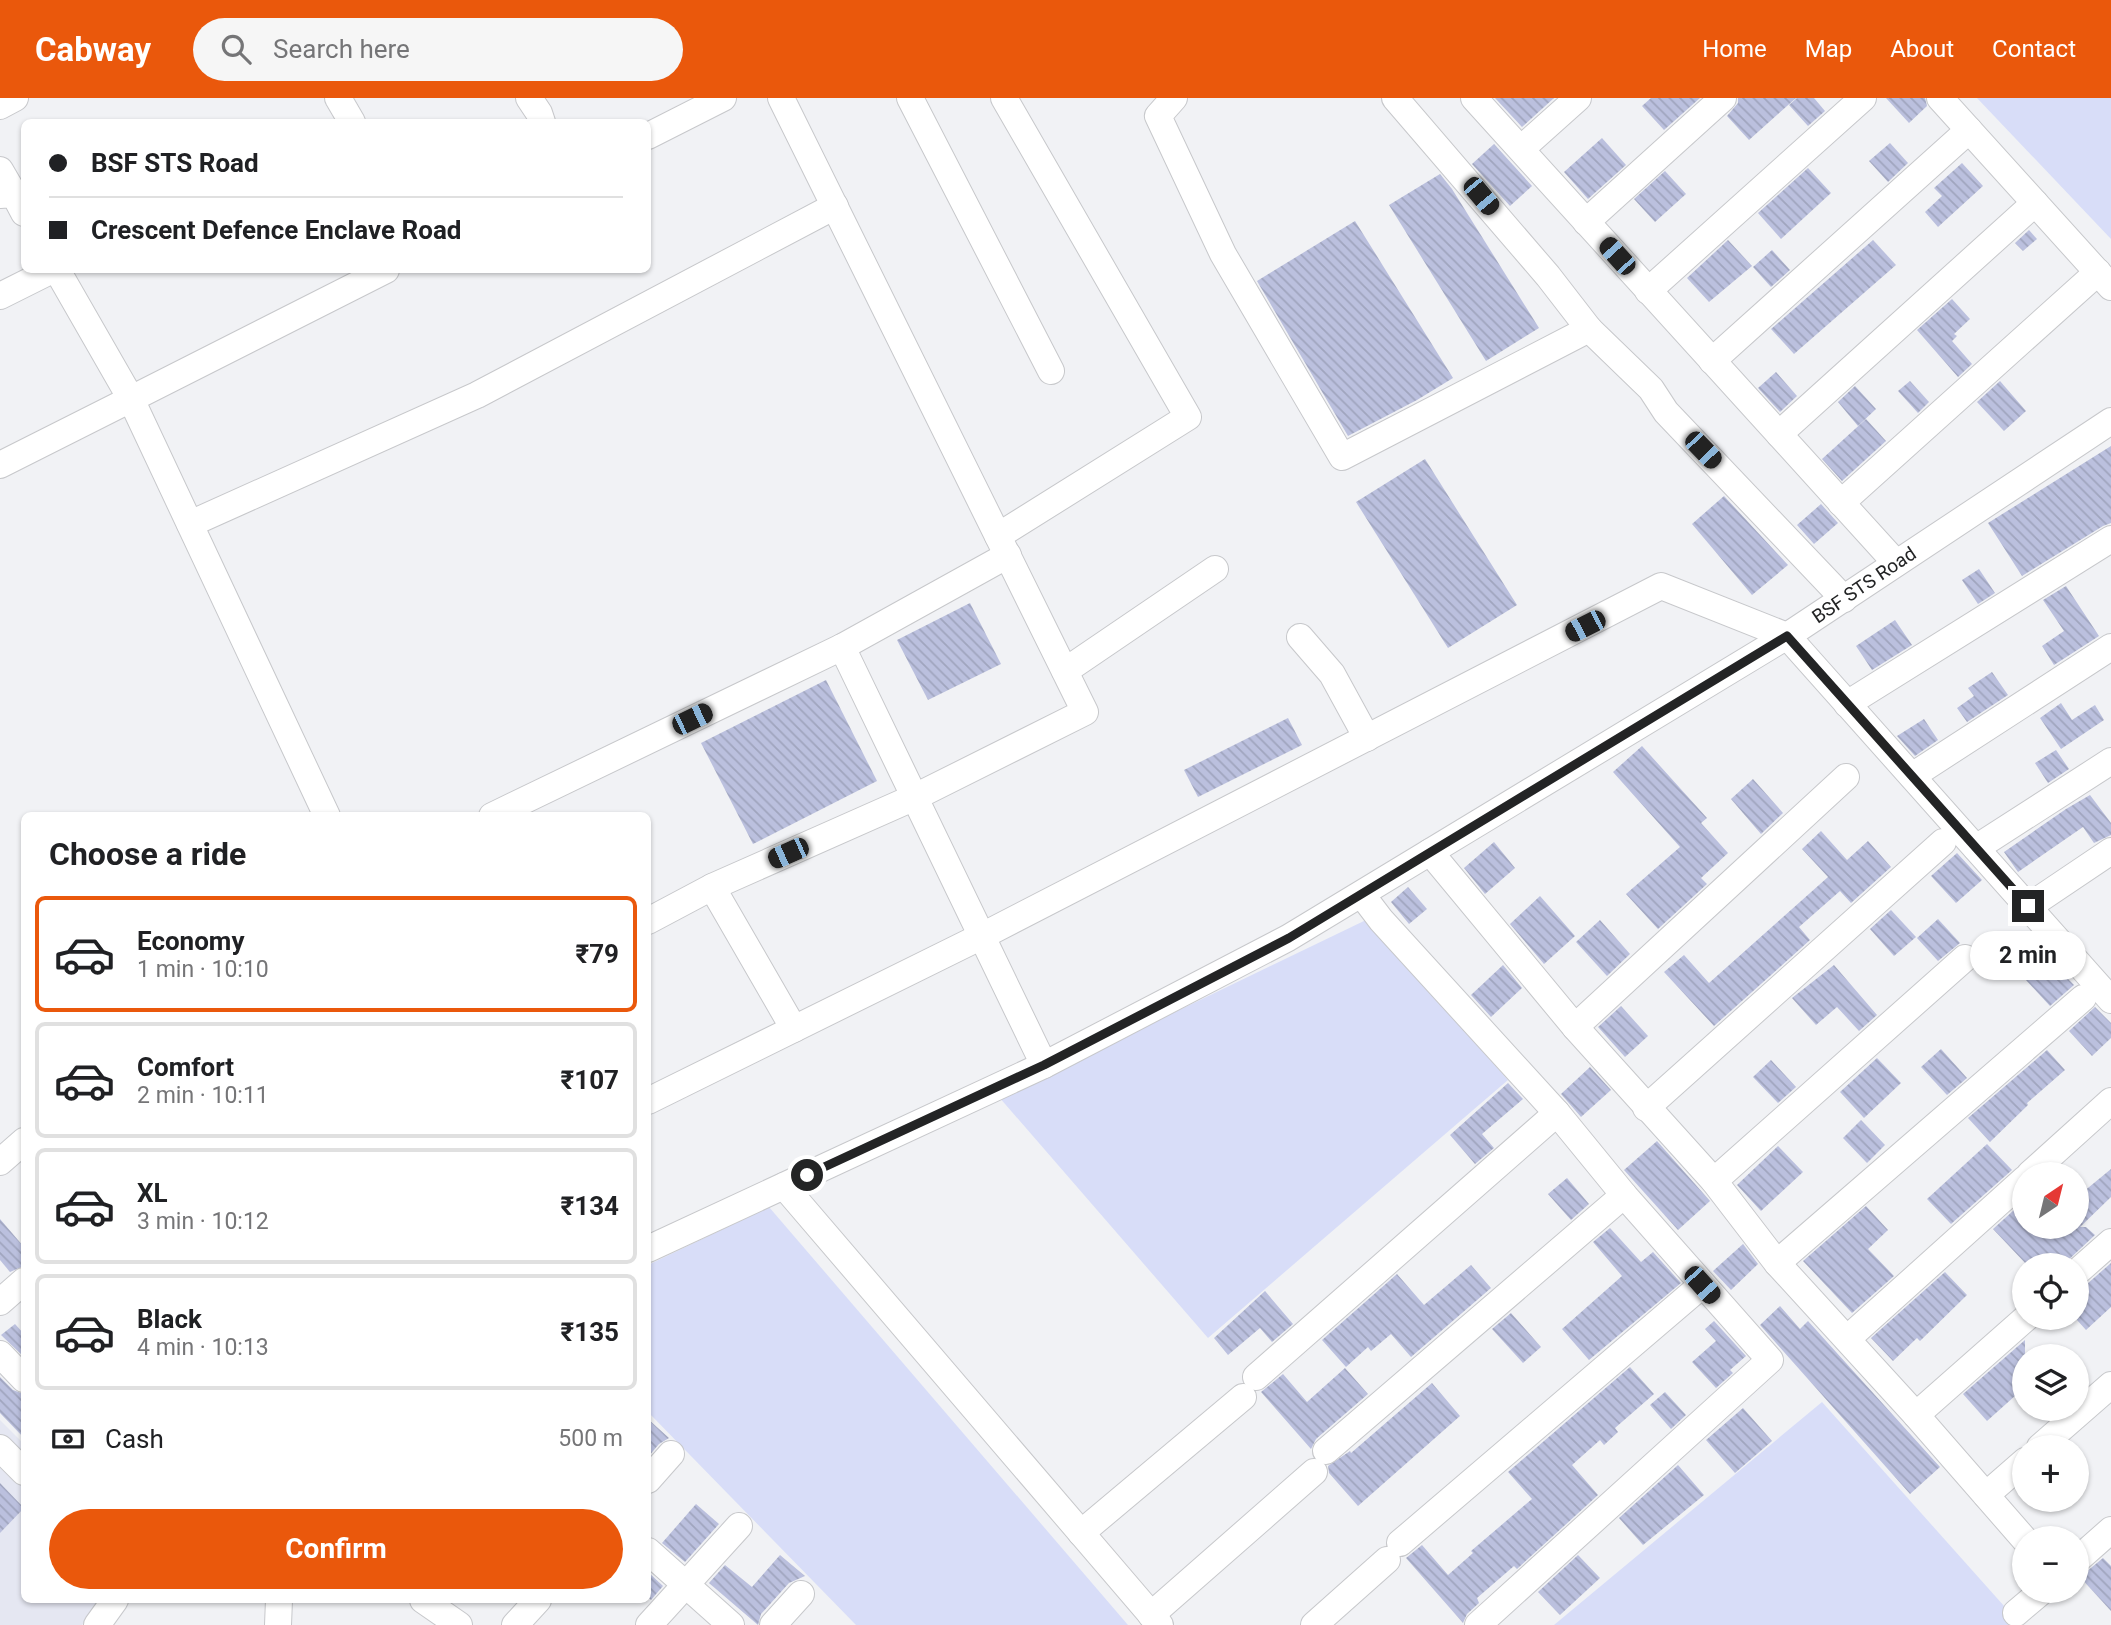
<!DOCTYPE html>
<html lang="en">
<head>
<meta charset="utf-8">
<style>
  body { margin:0; font-family:Roboto,sans-serif; background:#f6f6f6; color:#202124; height:100vh; display:flex; flex-direction:column; font-size:26px; white-space:nowrap }
  * { box-sizing:border-box; margin:0 }
  p { font-size:23px; color:#757577 }
  .icon { flex:none; width:38px; height:38px; fill:none; stroke:currentColor; stroke-width:2; stroke-linecap:round; stroke-linejoin:round }
  .map { position:relative; flex:1; overflow:hidden }
  .details { position:absolute; left:21px; top:714px; width:630px; height:791px; display:flex; flex-direction:column; background:#fff; border-radius:10px; box-shadow:0 2px 5px #0004 }
  .details>* { flex:none }
  .banner { position:absolute; left:21px; top:21px; width:630px; height:154px; border-radius:10px; box-shadow:0 2px 5px #0004; display:grid; align-content:center; height:154px; padding:0 28px; background:#fff }
  .needle { width:46px; rotate:35deg }
  .tools { position:absolute; left:2012px; top:1064px; display:grid; gap:14px }
  .tools a { display:grid; place-items:center; width:77px; height:77px; border-radius:50%; background:#fff; box-shadow:0 2px 5px #0004; font-size:35px }
  .end { position:absolute; width:32px; height:32px; margin:-16px; border:9px solid #232425; background:#fff; box-shadow:0 0 0 4px #fff }
  .from { border-radius:50% }
  .bubble { position:absolute; height:49px; border-radius:24px; background:#fff; box-shadow:0 2px 5px #0004; font-size:23px; font-weight:700; line-height:49px; text-align:center }
  .car { position:absolute; width:21px; height:42px; margin:-21px -10px; border-radius:9px; box-shadow:0 0 5px 2px #0007; background:linear-gradient(#222 24%,#8ab4d8 0 40%,#222 0 76%,#8ab4d8 0 86%,#222 0) }
  .banner b { display:flex; align-items:center; gap:24px; height:66px; font-size:26px }
  .banner b+b { border-top:2px solid #e0e0e0 }
  .banner i { width:18px; height:18px; background:#202124 }
  ul { padding:0; list-style:none }
  li { display:flex; align-items:center; gap:21px; height:116px; margin:0 14px 10px; padding:0 14px; border:4px solid #e0e0e0; border-radius:10px }
  li div { flex:1 }
  li b { display:block; font-size:26px }
  li em { font-style:normal; font-weight:700 }
  li.active { border-color:#ea580c }
  li>.icon { width:63px; height:63px; stroke-width:1.5 }
  h2 { padding:0 28px; font-size:32px; line-height:84px }
  .pay { display:flex; align-items:center; gap:18px; height:77px; padding:0 28px; font-size:26px }
  .pay p { margin-inline-start:auto }
  .action { display:flex; gap:14px; margin-top:auto; padding:14px 28px }
  .action a { flex:1; height:80px; border-radius:42px; background:#ea580c; color:#fff; font-size:28px; font-weight:700; line-height:80px; text-align:center }
  header { display:flex; align-items:center; gap:42px; box-sizing:border-box; height:98px; padding:0 35px; background:#ea580c; color:#fff }
  header strong { font-size:33px }
  nav { display:flex; gap:38px; margin-inline-start:auto; font-size:24px }
  .search { width:490px; height:63px; background:#f6f6f6; display:flex; align-items:center; gap:18px; box-sizing:border-box; padding:0 24px; border-radius:38px; color:#757577; font-size:26px }
  .map>svg:first-child { display:block }
  .built { fill:#e5e7f2 }
  .grass { fill:#d8ddf8 }
  .building { fill:url(#building-back-hatch) }
  .lines { fill:none; stroke-linecap:round; stroke-linejoin:round }
  .minor-casing { stroke:#c7c8cb; stroke-width:28 }
  .minor { stroke:#fff; stroke-width:26 }
  .route { stroke:#232425; stroke-width:9 }
  .labels { text-anchor:middle; dominant-baseline:central; stroke-width:7; stroke-linejoin:round; paint-order:stroke }
  .street-label { font-size:19px; fill:#232425; stroke:#fff }
</style>
</head>
<body>
<header>
<strong>Cabway</strong>
<div class="search"><svg class="icon" aria-label="search" viewBox="0 0 24 24"><circle cx="10" cy="10" r="6"/><path d="M15 15l6 6"/></svg>Search here</div>
<nav><a>Home</a><a>Map</a><a>About</a><a>Contact</a></nav>
</header>
<div class="map">
<svg width="2111" height="1527" viewBox="0 0 2111 1527">
  <defs>
    <pattern id="building-back-hatch" width="6" height="6" patternUnits="userSpaceOnUse" patternTransform="scale(1.75)"><rect width="6" height="6" fill="#bbc0de"/><path d="M-1 5l2 2M0 0l6 6M5-1l2 2" fill="none" stroke="#a0a5be"/></pattern>
  </defs>
  <rect width="100%" height="100%" fill="#f1f2f5"/>
  <path class="built" d="M0 1322 24 1346V1502H99L82 1527H0Z"/>
  <g class="grass">
    <path d="M1977 0H2111V141Z"/>
    <path d="M1366 822 1508 982 1208 1240 999 999Z"/>
    <path d="M769 1109 1128 1527H856L648 1314V1167Z"/>
    <path d="M1822 1304 2021 1527H1554Z"/>
  </g>
  <g class="building">
    <path d="M1495 0H1554L1522 29Z"/>
    <path d="M1651 0H1700L1664 32 1642 8Z"/>
    <path d="M1738 0H1796L1749 42 1727 18 1738 5Z"/>
    <path d="M1797 0H1814L1825 13 1808 28 1789 7Z"/>
    <path d="M1886 0H1925L1927 8 1909 25Z"/>
    <path d="M1602 40 1626 67 1588 101 1564 74Z"/>
    <path d="M1890 45 1908 65 1888 84 1869 63Z"/>
    <path d="M1494 46 1532 88 1510 108 1472 66Z"/>
    <path d="M1962 65 1983 88 1938 129 1925 114 1942 98 1934 90Z"/>
    <path d="M1808 70 1831 95 1781 141 1758 115Z"/>
    <path d="M1665 73 1686 96 1655 124 1634 101Z"/>
    <path d="M1440 76 1452 91 1539 230 1486 263 1389 107Z"/>
    <path d="M1355 123 1453 280 1417 302 1348 338 1257 183Z"/>
    <path d="M2029 132 2037 141 2023 153 2015 145Z"/>
    <path d="M1728 142 1752 168 1709 204 1687 180Z"/>
    <path d="M1873 142 1896 167 1794 256 1771 231Z"/>
    <path d="M1772 152 1790 172 1771 189 1753 169Z"/>
    <path d="M1952 201 1970 221 1954 236 1957 238 1952 243 1972 266 1958 279 1917 232Z"/>
    <path d="M1776 274 1797 298 1780 314 1758 290Z"/>
    <path d="M1910 283 1929 304 1918 315 1898 293Z"/>
    <path d="M2000 283 2026 313 2004 333 1977 304Z"/>
    <path d="M1855 288 1876 311 1858 328 1838 304Z"/>
    <path d="M1866 321 1886 343 1842 383 1822 361Z"/>
    <path d="M2111 348V425L2103 428 2022 478 1988 425Z"/>
    <path d="M1425 361 1517 507 1448 550 1356 404Z"/>
    <path d="M1724 398 1788 467 1752 497 1692 426Z"/>
    <path d="M1821 406 1838 425 1814 446 1797 427Z"/>
    <path d="M1979 471 1995 495 1978 506 1962 482Z"/>
    <path d="M2066 488 2099 538 2054 567 2042 548 2064 533 2043 502Z"/>
    <path d="M970 505 1001 566 928 602 897 542Z"/>
    <path d="M1895 522 1912 547 1872 572 1856 548Z"/>
    <path d="M1992 574 2008 597 1967 624 1957 610 1974 598 1968 590Z"/>
    <path d="M826 582 877 683 753 746 701 645Z"/>
    <path d="M2061 605 2072 622 2095 607 2104 622 2061 651 2040 620Z"/>
    <path d="M1288 620 1302 647 1198 699 1184 672Z"/>
    <path d="M1924 621 1938 642 1915 658 1897 638Z"/>
    <path d="M1642 648 1707 720 1701 725 1728 755 1701 780 1707 786 1658 831 1626 796 1680 749 1613 674Z"/>
    <path d="M2056 652 2069 671 2048 685 2035 665Z"/>
    <path d="M1753 681 1783 715 1761 736 1731 701Z"/>
    <path d="M2090 697 2111 725V737L2094 745 2083 729 2018 774 2004 754 2066 711Z"/>
    <path d="M1821 733 1847 762 1868 743 1891 769 1851 805 1840 793 1799 829 1810 842 1714 928 1664 874 1684 857 1709 885 1828 779 1802 751Z"/>
    <path d="M1494 744 1515 770 1485 796 1464 770Z"/>
    <path d="M1957 755 1982 782 1956 805 1931 778Z"/>
    <path d="M1408 789 1427 811 1409 826 1391 804Z"/>
    <path d="M1540 798 1575 838 1544 866 1510 826Z"/>
    <path d="M1891 812 1916 839 1894 858 1870 831Z"/>
    <path d="M1938 821 1960 845 1938 863 1917 840Z"/>
    <path d="M1600 822 1630 856 1607 878 1576 844Z"/>
    <path d="M2047 860 2074 887 2050 908 2025 881Z"/>
    <path d="M1503 867 1522 890 1491 919 1471 897Z"/>
    <path d="M1834 867 1877 917 1859 933 1837 909 1816 927 1792 900Z"/>
    <path d="M1621 908 1648 938 1625 959 1598 929Z"/>
    <path d="M2095 909 2111 925V940L2092 958 2069 933Z"/>
    <path d="M1941 951 1967 980 1947 997 1921 969Z"/>
    <path d="M2047 952 2065 972 2027 1005 2028 1007 1990 1044 1968 1020Z"/>
    <path d="M1877 960 1901 985 1864 1020 1840 994Z"/>
    <path d="M1771 962 1796 989 1778 1005 1753 979Z"/>
    <path d="M1590 969 1611 992 1581 1019 1561 996Z"/>
    <path d="M1508 985 1523 1001 1482 1036 1494 1050 1475 1066 1450 1037Z"/>
    <path d="M1861 1022 1885 1047 1867 1065 1843 1040Z"/>
    <path d="M1657 1043 1710 1103 1678 1132 1624 1072Z"/>
    <path d="M1987 1046 2012 1072 1951 1126 1927 1101Z"/>
    <path d="M1778 1048 1803 1074 1761 1113 1737 1087Z"/>
    <path d="M2111 1071V1099L2080 1129H2086L2095 1137 2063 1167H2027L1993 1131 2025 1102V1129H2077V1099Z"/>
    <path d="M1567 1080 1589 1106 1571 1122 1548 1096Z"/>
    <path d="M1866 1108 1888 1132 1868 1151 1894 1178 1852 1215 1803 1163Z"/>
    <path d="M0 1121 24 1149V1168L10 1174 0 1162Z"/>
    <path d="M1610 1130 1641 1164 1653 1154 1681 1185 1589 1262 1562 1231 1622 1178 1593 1144Z"/>
    <path d="M1743 1146 1758 1166 1731 1192 1713 1173Z"/>
    <path d="M2111 1165V1209L2086 1232 2077 1222V1189L2087 1186Z"/>
    <path d="M1471 1167 1491 1190 1411 1259 1391 1236 1371 1253 1368 1249 1346 1269 1322 1242 1397 1176 1424 1207Z"/>
    <path d="M1945 1174 1967 1197 1920 1243 1917 1240 1893 1263 1871 1240Z"/>
    <path d="M1265 1193 1293 1226 1272 1244 1260 1230 1228 1257 1214 1240Z"/>
    <path d="M1780 1208 1800 1231 1808 1223 1940 1369 1910 1396 1760 1227Z"/>
    <path d="M1511 1215 1541 1249 1523 1265 1492 1231Z"/>
    <path d="M1714 1223 1746 1258 1730 1272 1733 1275 1716 1290 1692 1264 1716 1243 1705 1231Z"/>
    <path d="M15 1226 24 1236V1259L1 1237Z"/>
    <path d="M2025 1242V1289L1987 1323 1963 1296Z"/>
    <path d="M1630 1269 1654 1296 1615 1330 1618 1334 1604 1347 1600 1342 1572 1367 1598 1397 1517 1471 1514 1468 1477 1500 1479 1505 1467 1516 1463 1525 1406 1460 1422 1447 1448 1477 1473 1455 1471 1453 1532 1401 1508 1374Z"/>
    <path d="M1345 1270 1368 1296 1316 1341 1311 1351 1261 1294 1283 1276 1307 1304Z"/>
    <path d="M0 1279 13 1292 24 1296V1340L0 1315Z"/>
    <path d="M1432 1285 1460 1318 1358 1408 1329 1375 1328 1368 1350 1353 1351 1355Z"/>
    <path d="M1665 1294 1686 1317 1671 1331 1650 1307Z"/>
    <path d="M1743 1310 1772 1343 1735 1375 1706 1342Z"/>
    <path d="M648 1321 669 1340 659 1346 648 1359Z"/>
    <path d="M1678 1367 1704 1397 1643 1447 1619 1420Z"/>
    <path d="M0 1385 24 1410 0 1435Z"/>
    <path d="M696 1406 719 1426 685 1464 662 1445Z"/>
    <path d="M780 1457 805 1478 789 1485 761 1516 758 1527 709 1485 725 1467 752 1489Z"/>
    <path d="M1578 1457 1600 1480 1560 1517 1538 1494Z"/>
    <path d="M2103 1460 2111 1468V1513L2080 1479Z"/>
    <path d="M648 1474 663 1488 651 1502 648 1499Z"/>
  </g>
  <g class="lines">
    <defs>
      <g id="minor">
        <path d="M338 0 352 24"/>
        <path d="M529 0 539 15 542 24"/>
        <path d="M910 0 1051 273"/>
        <path d="M1174 0 1158 18 1223 156 1342 359 1589 231"/>
        <path d="M1395 0 1548 178 1589 231 1651 291 1666 314 1844 501"/>
        <path d="M1474 0 1896 465"/>
        <path d="M1940 0 2111 189"/>
        <path d="M0 8 15 0"/>
        <path d="M648 38 723 0"/>
        <path d="M1521 51 1578 0"/>
        <path d="M0 72 14 96"/>
        <path d="M0 97 14 96 24 115"/>
        <path d="M1586 124 1723 0"/>
        <path d="M1648 193 1863 0"/>
        <path d="M0 198 52 172"/>
        <path d="M1712 263 1969 32"/>
        <path d="M1779 336 2035 105"/>
        <path d="M0 367 131 301 57 172"/>
        <path d="M1841 405 2098 174"/>
        <path d="M190 426 477 297 835 108"/>
        <path d="M998 438 1188 319 1004 0"/>
        <path d="M1300 539 1332 576 1367 640"/>
        <path d="M842 549 1044 967"/>
        <path d="M1065 573 1215 471"/>
        <path d="M1847 606 2111 441"/>
        <path d="M1912 678 2111 549"/>
        <path d="M327 718 131 301 386 172"/>
        <path d="M492 718 842 549 1008 457"/>
        <path d="M1976 750 2111 663"/>
        <path d="M1430 754 1575 929 1714 1083 1777 1165 1916 1317 2025 1442"/>
        <path d="M712 789 794 931"/>
        <path d="M1362 797 1381 822 1557 1015 1624 1097 1770 1262 1478 1527"/>
        <path d="M2028 809 2111 753"/>
        <path d="M648 823 712 789 915 699 1085 614 781 0"/>
        <path d="M1575 929 1846 679"/>
        <path d="M648 1003 982 838 1661 488 1787 538 2111 902"/>
        <path d="M1646 1010 1943 744"/>
        <path d="M0 1064 24 1043"/>
        <path d="M2030 1076 2111 1003"/>
        <path d="M1714 1083 1965 860"/>
        <path d="M784 1088 1160 1527"/>
        <path d="M648 1151 1044 967 1288 840 1787 538 2111 323"/>
        <path d="M1777 1165 2083 900"/>
        <path d="M2077 1174 2111 1144"/>
        <path d="M0 1204 24 1183"/>
        <path d="M1847 1241 2025 1081"/>
        <path d="M0 1256 24 1281"/>
        <path d="M1256 1279 1557 1015"/>
        <path d="M1916 1317 2026 1220"/>
        <path d="M2040 1349 2111 1287"/>
        <path d="M0 1350 24 1374"/>
        <path d="M1326 1353 1624 1097"/>
        <path d="M648 1382 671 1356"/>
        <path d="M1986 1397 2025 1363"/>
        <path d="M1081 1435 1243 1299"/>
        <path d="M1400 1445 1702 1187"/>
        <path d="M648 1453 731 1527"/>
        <path d="M2077 1462 2111 1432"/>
        <path d="M423 1502 459 1527"/>
        <path d="M2016 1515 2042 1493"/>
        <path d="M1151 1517 1314 1374"/>
        <path d="M97 1527 115 1502"/>
        <path d="M278 1527 279 1502"/>
        <path d="M515 1527 538 1502"/>
        <path d="M649 1527 739 1428"/>
        <path d="M773 1527 801 1496"/>
        <path d="M1314 1527 1387 1462"/>
      </g>
    </defs>
    <use href="#minor" class="minor-casing"/>
    <use href="#minor" class="minor"/>
  </g>
  <g class="lines">
    <path class="route" d="M807 1077 1044 967 1289 840 1787 538 2028 808"/>
  </g>
  <g class="labels">
    <g class="street-label">
      <text transform="translate(1864 487) rotate(-34)">BSF STS Road</text>
    </g>
  </g>
</svg>
<div class="tools">
<a><svg class="needle" viewBox="-14 -14 28 28"><path d="M0-13l5 13h-10z" fill="#e53935"/><path d="M0 13l5-13h-10z" fill="#757577"/></svg></a>
<a><svg class="icon" aria-label="locate" viewBox="0 0 24 24"><circle cx="12" cy="12" r="6"/><path d="M12 2v4M12 18v4M2 12h4M18 12h4"/></svg></a>
<a><svg class="icon" aria-label="layers" viewBox="0 0 24 24"><path d="M12 4l9 5-9 5-9-5zM3 14l9 5 9-5"/></svg></a>
<a>+</a>
<a>−</a>
</div>
<i class="end from" style="left:807px;top:1077px"></i>
<i class="end" style="left:2028px;top:808px"></i>
<div class="bubble" style="left:1970px;top:833px;width:116px">2 min</div>
<i class="car" style="left:1481px;top:98px;rotate:140deg"></i>
<i class="car" style="left:1617px;top:158px;rotate:318deg"></i>
<i class="car" style="left:1703px;top:352px;rotate:136deg"></i>
<i class="car" style="left:1585px;top:528px;rotate:243deg"></i>
<i class="car" style="left:692px;top:621px;rotate:64deg"></i>
<i class="car" style="left:788px;top:755px;rotate:246deg"></i>
<i class="car" style="left:1702px;top:1187px;rotate:138deg"></i>
<div class="banner">
<b><i class="from"></i>BSF STS Road</b>
<b><i></i>Crescent Defence Enclave Road</b>
</div>
<section class="details">
<h2>Choose a ride</h2>
<ul>
<li class="active"><svg class="icon" aria-label="car" viewBox="0 0 24 24"><path d="M5 17H2v-5l4-1 3-4h7l3 4 3 1v5h-3M9 17h6M6 11h13"/><circle cx="7" cy="17" r="2"/><circle cx="17" cy="17" r="2"/></svg><div><b>Economy</b><p>1 min · 10:10</p></div><em>₹79</em></li>
<li><svg class="icon" aria-label="car" viewBox="0 0 24 24"><path d="M5 17H2v-5l4-1 3-4h7l3 4 3 1v5h-3M9 17h6M6 11h13"/><circle cx="7" cy="17" r="2"/><circle cx="17" cy="17" r="2"/></svg><div><b>Comfort</b><p>2 min · 10:11</p></div><em>₹107</em></li>
<li><svg class="icon" aria-label="car" viewBox="0 0 24 24"><path d="M5 17H2v-5l4-1 3-4h7l3 4 3 1v5h-3M9 17h6M6 11h13"/><circle cx="7" cy="17" r="2"/><circle cx="17" cy="17" r="2"/></svg><div><b>XL</b><p>3 min · 10:12</p></div><em>₹134</em></li>
<li><svg class="icon" aria-label="car" viewBox="0 0 24 24"><path d="M5 17H2v-5l4-1 3-4h7l3 4 3 1v5h-3M9 17h6M6 11h13"/><circle cx="7" cy="17" r="2"/><circle cx="17" cy="17" r="2"/></svg><div><b>Black</b><p>4 min · 10:13</p></div><em>₹135</em></li>
</ul>
<div class="pay"><svg class="icon" aria-label="cash" viewBox="0 0 24 24"><path d="M3 7h18v10H3z"/><circle cx="12" cy="12" r="2"/></svg>Cash<p>500 m</p></div>
<div class="action"><a>Confirm</a></div>
</section>
</div>
</body>
</html>
